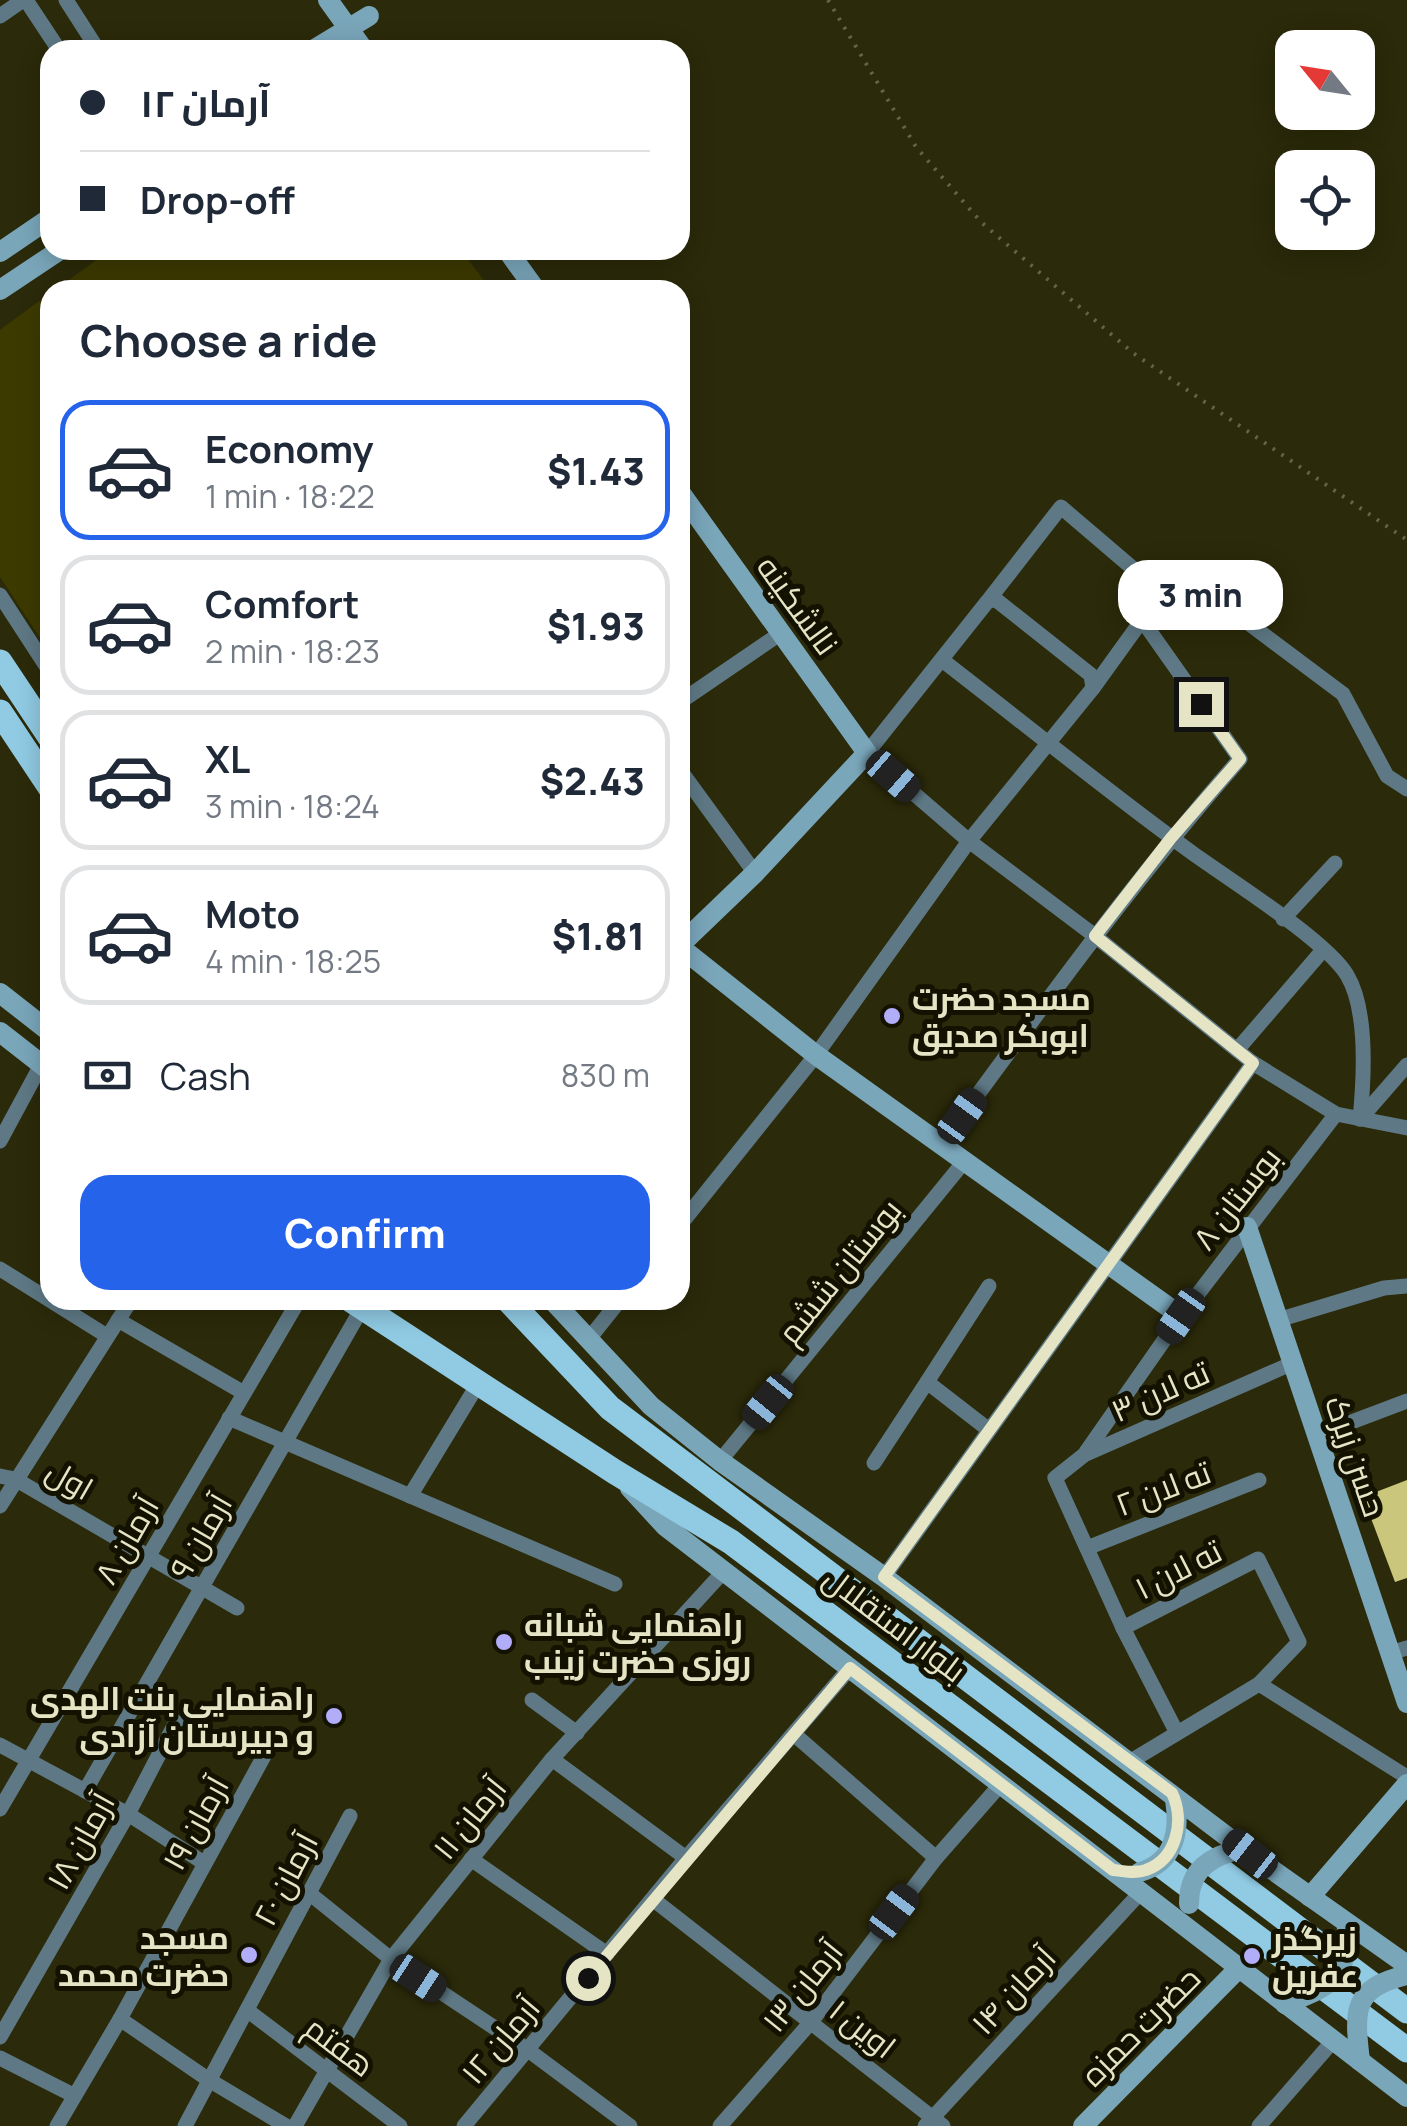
<!DOCTYPE html>
<html lang="en">
<head>
<meta charset="utf-8">
<style>
  body { margin:0; font-family:Manrope,Cairo,sans-serif; background:#f2f2f3; color:#1f2937; height:100vh; display:flex; flex-direction:column; font-size:38px; white-space:nowrap }
  * { box-sizing:border-box; margin:0 }
  p { font-size:32px; color:#747a83 }
  .icon { flex:none; width:55px; height:55px; fill:none; stroke:currentColor; stroke-width:2; stroke-linecap:round; stroke-linejoin:round }
  .map { position:relative; flex:1; overflow:hidden }
  .panel { position:absolute; left:40px; top:280px; width:650px; height:1030px; display:flex; flex-direction:column; background:#fff; border-radius:30px; box-shadow:0 5px 25px #0003 }
  .panel>* { flex:none }
  .top-card { position:absolute; left:40px; top:40px; width:650px; height:220px; border-radius:30px; box-shadow:0 5px 25px #0003; display:grid; align-content:center; height:220px; padding:0 40px; background:#fff }
  .needle { width:65px; rotate:300deg }
  .buttons { position:absolute; left:1275px; top:30px; display:grid; gap:20px }
  .buttons a { display:grid; place-items:center; width:100px; height:100px; border-radius:20px; background:#fff; box-shadow:0 5px 25px #0003; font-size:50px }
  .end { position:absolute; width:45px; height:45px; margin:-22px; border:12px solid #e5e5c6; background:#111; box-shadow:0 0 0 5px #111 }
  .from { border-radius:50% }
  .bubble { position:absolute; height:70px; border-radius:30px; background:#fff; box-shadow:0 5px 25px #0003; font-size:32px; font-weight:800; line-height:70px; text-align:center }
  .car { position:absolute; width:30px; height:60px; margin:-30px -15px; border-radius:12px; box-shadow:0 0 8px 2px #0007; background:linear-gradient(#222 24%,#8ab4d8 0 40%,#222 0 76%,#8ab4d8 0 86%,#222 0) }
  .top-card b { display:flex; align-items:center; gap:35px; height:95px; font-size:38px }
  .top-card b+b { border-top:2px solid #e0e1e3 }
  .top-card i { width:25px; height:25px; background:#1f2937 }
  ul { padding:0; list-style:none }
  li { display:flex; align-items:center; gap:30px; height:140px; margin:0 20px 15px; padding:0 20px; border:5px solid #e0e1e3; border-radius:30px }
  li div { flex:1 }
  li b { display:block; font-size:38px }
  li em { font-style:normal; font-weight:800 }
  li.current { border-color:#2563eb }
  li>.icon { width:90px; height:90px; stroke-width:1.5 }
  h2 { padding:0 40px; font-size:45px; line-height:120px }
  .pay { display:flex; align-items:center; gap:25px; height:110px; padding:0 40px; font-size:38px }
  .pay p { margin-inline-start:auto }
  .action { display:flex; gap:20px; margin-top:auto; padding:20px 40px }
  .action a { flex:1; height:115px; border-radius:30px; background:#2563eb; color:#fff; font-size:40px; font-weight:800; line-height:115px; text-align:center }
  .map>svg:first-child { display:block }
  .green { fill:#3d3a00 }
  .building { fill:#cac77c }
  .lines { fill:none; stroke-linecap:round; stroke-linejoin:round }
  .path { stroke:#656545; stroke-width:4; stroke-dasharray:2.5 8; stroke-linecap:butt }
  .street { stroke:#5e7985; stroke-width:15 }
  .secondary { stroke:#7aa6ba; stroke-width:20 }
  .primary { stroke:#90cae3; stroke-width:25 }
  .secondary-bridge { stroke:#7aa6ba; stroke-width:20 }
  .route { stroke:#e5e5c6; stroke-width:12 }
  .poi-dot { fill:#b2adf9; stroke:#131200; stroke-width:4 }
  .labels { text-anchor:middle; dominant-baseline:central; stroke-width:10; stroke-linejoin:round; paint-order:stroke }
  .street-label { font-size:32px; fill:#e5e5c6; stroke:#131200 }
  .poi-label { font-size:32px; font-weight:bold; fill:#e5e5c6; stroke:#131200; text-anchor:start }
</style>
</head>
<body>
<div class="map">
<svg width="1407" height="2126" viewBox="0 0 1407 2126">
  <rect width="100%" height="100%" fill="#2b2a0a"/>
  <g class="green">
    <path d="M110 250H461L491 290H55Z"/>
    <path d="M50 293V653L0 577V330Z"/>
  </g>
  <path class="building" d="M1407 1480V1578L1395 1582 1363 1497Z"/>
  <g class="lines">
    <path class="path" d="M828 0 916 147 981 222 1133 353 1407 540"/>
    <g class="street">
      <path d="M26 0 59 50"/>
      <path d="M66 0 98 50"/>
      <path d="M0 16 23 0"/>
      <path d="M1157 589 1231 610 1343 694 1387 776 1407 789"/>
      <path d="M0 595 50 672"/>
      <path d="M987 602 1061 507 1157 589 1142 620"/>
      <path d="M942 660C1025 724 1107 791 1191 852 1228 879 1326 940 1347 975 1368 1010 1364 1079 1360 1119"/>
      <path d="M680 702 781 633"/>
      <path d="M680 770 755 873"/>
      <path d="M1283 919 1335 863"/>
      <path d="M1237 1050 1323 950"/>
      <path d="M1360 1119 1407 1065"/>
      <path d="M0 1141 41 1065"/>
      <path d="M940 1146C1037 1014 1132 882 1240 759L1142 620 1093 688"/>
      <path d="M680 1225 816 1055 969 841 1093 688 1091 675 995 599 987 602 867 753 969 841 1095 936 1253 1063 1336 1114 1407 1128"/>
      <path d="M0 1269 107 1336"/>
      <path d="M118 1320 244 1393"/>
      <path d="M1278 1320 1384 1288 1407 1286"/>
      <path d="M588 1340 620 1300"/>
      <path d="M927 1382 989 1286"/>
      <path d="M229 1418 615 1584"/>
      <path d="M1317 1435 1407 1401"/>
      <path d="M1086 1452 1181 1316 1336 1114"/>
      <path d="M720 1461 963 1163"/>
      <path d="M874 1463 927 1382 989 1430"/>
      <path d="M0 1476 15 1479 237 1608"/>
      <path d="M410 1496 478 1384"/>
      <path d="M0 1506 131 1300"/>
      <path d="M1087 1548 1259 1480"/>
      <path d="M884 1577 1253 1063"/>
      <path d="M1123 1628 1258 1559 1299 1642 1259 1684"/>
      <path d="M1390 1653 1407 1648"/>
      <path d="M532 1700 577 1733"/>
      <path d="M1177 1733 1123 1628 1055 1478 1084 1455 1293 1363"/>
      <path d="M795 1735 936 1858"/>
      <path d="M0 1745 128 1814 204 1863"/>
      <path d="M552 1759 686 1858"/>
      <path d="M1131 1761 1259 1684 1407 1777"/>
      <path d="M85 1791 362 1308"/>
      <path d="M0 1809 299 1300"/>
      <path d="M471 1859 607 1954"/>
      <path d="M309 1893 391 1959 528 2050 630 2126"/>
      <path d="M654 1900 943 2126"/>
      <path d="M247 2010 400 2126"/>
      <path d="M120 2019 209 2080 286 2126"/>
      <path d="M0 2037 128 1814 176 1722"/>
      <path d="M0 2058 73 2095"/>
      <path d="M57 2126 120 2019 264 1756"/>
      <path d="M185 2126 350 1816"/>
      <path d="M295 2126 391 1959 552 1759 724 1571"/>
      <path d="M464 2126 686 1858 850 1668"/>
      <path d="M720 2126 811 2022 936 1858 1001 1784"/>
      <path d="M925 2126 1141 1892"/>
      <path d="M1259 2126 1333 2041"/>
    </g>
    <g class="secondary">
      <path d="M328 0 364 50"/>
      <path d="M313 50 369 16"/>
      <path d="M507 250 536 290"/>
      <path d="M0 252 50 218"/>
      <path d="M0 290 60 250"/>
      <path d="M680 492 867 753 755 873 680 945"/>
      <path d="M680 947 816 1055 1181 1316"/>
      <path d="M0 993 50 1032"/>
      <path d="M0 1032 50 1071"/>
      <path d="M1247 1227 1407 1703"/>
      <path d="M552 1300 651 1406 720 1461 884 1577 1250 1854 1407 1965"/>
      <path d="M630 1488 665 1526 1407 2097"/>
      <path d="M1310 1897 1407 1784"/>
      <path d="M1083 2126 1239 1968"/>
    </g>
    <g class="primary">
      <path d="M0 662 50 737"/>
      <path d="M0 712 50 787"/>
      <path d="M351 1300 615 1472 731 1542 1407 2050"/>
      <path d="M508 1300 610 1408 1407 2011"/>
    </g>
    <g class="secondary-bridge">
      <path d="M1140 1872C1175 1862 1180 1831 1175 1799"/>
      <path d="M1189 1904C1189 1875 1203 1861 1230 1852"/>
      <path d="M1285 2004C1333 1985 1347 1980 1347 1925"/>
      <path d="M1360 2061C1354 2010 1352 1988 1407 1975"/>
    </g>
  </g>
  <g class="lines">
    <path class="route" d="M588 1978 850 1668 1113 1870C1124 1871 1136 1874 1146 1870 1177 1859 1185 1820 1172 1793L884 1577 1253 1063 1095 936 1171 838 1240 759 1201 704"/>
  </g>
  <g class="poi-dot">
    <circle cx="892" cy="1016" r="10"/>
    <circle cx="504" cy="1642" r="10"/>
    <circle cx="334" cy="1716" r="10"/>
    <circle cx="249" cy="1955" r="10"/>
    <circle cx="1252" cy="1956" r="10"/>
  </g>
  <g class="labels">
    <g class="street-label">
      <text transform="translate(798 605) rotate(54)">نالشکینه</text>
      <text transform="translate(1236 1198) rotate(-52)">بوستان ۸</text>
      <text transform="translate(839 1271) rotate(-51)">بوستان ششم</text>
      <text transform="translate(1160 1391) rotate(-24)">ته لان ۳</text>
      <text transform="translate(1356 1456) rotate(71)">حسن زیرک</text>
      <text transform="translate(70 1479) rotate(30)">اول</text>
      <text transform="translate(1163 1488) rotate(-21)">ته لان ۲</text>
      <text transform="translate(200 1536) rotate(-60)">آرمان ۹</text>
      <text transform="translate(126 1540) rotate(-60)">آرمان ۸</text>
      <text transform="translate(1178 1569) rotate(-27)">ته لان ۱</text>
      <text transform="translate(895 1624) rotate(37)">بلوار استقلال</text>
      <text transform="translate(469 1818) rotate(-51)">آرمان ۱۱</text>
      <text transform="translate(195 1823) rotate(-61)">آرمان ۱۹</text>
      <text transform="translate(80 1841) rotate(-61)">آرمان ۱۸</text>
      <text transform="translate(285 1879) rotate(-62)">آرمان ۲۰</text>
      <text transform="translate(802 1986) rotate(-51)">آرمان ۱۳</text>
      <text transform="translate(1013 1990) rotate(-47)">آرمان ۱۴</text>
      <text transform="translate(1140 2026) rotate(-45)">حضرت حمزه</text>
      <text transform="translate(863 2028) rotate(38)">اوین ۱</text>
      <text transform="translate(500 2040) rotate(-50)">آرمان ۱۲</text>
      <text transform="translate(340 2046) rotate(37)">هفتم</text>
    </g>
    <g class="poi-label">
      <text x="912" y="998">مسجد حضرت<tspan x="912" dy="37">ابوبکر صدیق</tspan></text>
      <text x="524" y="1624">راهنمایی شبانه<tspan x="524" dy="37">روزی حضرت زینب</tspan></text>
      <text x="314" y="1698" text-anchor="end">راهنمایی بنت الهدی<tspan x="314" dy="37">و دبیرستان آزادی</tspan></text>
      <text x="229" y="1937" text-anchor="end">مسجد<tspan x="229" dy="37">حضرت محمد</tspan></text>
      <text x="1272" y="1938">زیرگذر<tspan x="1272" dy="37">عفرین</tspan></text>
    </g>
  </g>
</svg>
<div class="buttons">
<a><svg class="needle" viewBox="-14 -14 28 28"><path d="M0-13l5 13h-10z" fill="#e53935"/><path d="M0 13l5-13h-10z" fill="#747a83"/></svg></a>
<a><svg class="icon" aria-label="locate" viewBox="0 0 24 24"><circle cx="12" cy="12" r="6"/><path d="M12 2v4M12 18v4M2 12h4M18 12h4"/></svg></a>
</div>
<i class="end from" style="left:588px;top:1978px"></i>
<i class="end" style="left:1201px;top:704px"></i>
<div class="bubble" style="left:1118px;top:560px;width:165px">3 min</div>
<i class="car" style="left:893px;top:776px;rotate:131deg"></i>
<i class="car" style="left:962px;top:1116px;rotate:36deg"></i>
<i class="car" style="left:1181px;top:1316px;rotate:215deg"></i>
<i class="car" style="left:768px;top:1402px;rotate:219deg"></i>
<i class="car" style="left:1250px;top:1854px;rotate:308deg"></i>
<i class="car" style="left:894px;top:1912px;rotate:37deg"></i>
<i class="car" style="left:418px;top:1978px;rotate:123deg"></i>
<div class="top-card">
<b><i class="from"></i>آرمان ۱۲</b>
<b><i></i>Drop-off</b>
</div>
<section class="panel">
<h2>Choose a ride</h2>
<ul>
<li class="current"><svg class="icon" aria-label="car" viewBox="0 0 24 24"><path d="M5 17H2v-5l4-1 3-4h7l3 4 3 1v5h-3M9 17h6M6 11h13"/><circle cx="7" cy="17" r="2"/><circle cx="17" cy="17" r="2"/></svg><div><b>Economy</b><p>1 min · 18:22</p></div><em>$1.43</em></li>
<li><svg class="icon" aria-label="car" viewBox="0 0 24 24"><path d="M5 17H2v-5l4-1 3-4h7l3 4 3 1v5h-3M9 17h6M6 11h13"/><circle cx="7" cy="17" r="2"/><circle cx="17" cy="17" r="2"/></svg><div><b>Comfort</b><p>2 min · 18:23</p></div><em>$1.93</em></li>
<li><svg class="icon" aria-label="car" viewBox="0 0 24 24"><path d="M5 17H2v-5l4-1 3-4h7l3 4 3 1v5h-3M9 17h6M6 11h13"/><circle cx="7" cy="17" r="2"/><circle cx="17" cy="17" r="2"/></svg><div><b>XL</b><p>3 min · 18:24</p></div><em>$2.43</em></li>
<li><svg class="icon" aria-label="car" viewBox="0 0 24 24"><path d="M5 17H2v-5l4-1 3-4h7l3 4 3 1v5h-3M9 17h6M6 11h13"/><circle cx="7" cy="17" r="2"/><circle cx="17" cy="17" r="2"/></svg><div><b>Moto</b><p>4 min · 18:25</p></div><em>$1.81</em></li>
</ul>
<div class="pay"><svg class="icon" aria-label="cash" viewBox="0 0 24 24"><path d="M3 7h18v10H3z"/><circle cx="12" cy="12" r="2"/></svg>Cash<p>830 m</p></div>
<div class="action"><a>Confirm</a></div>
</section>
</div>
</body>
</html>
